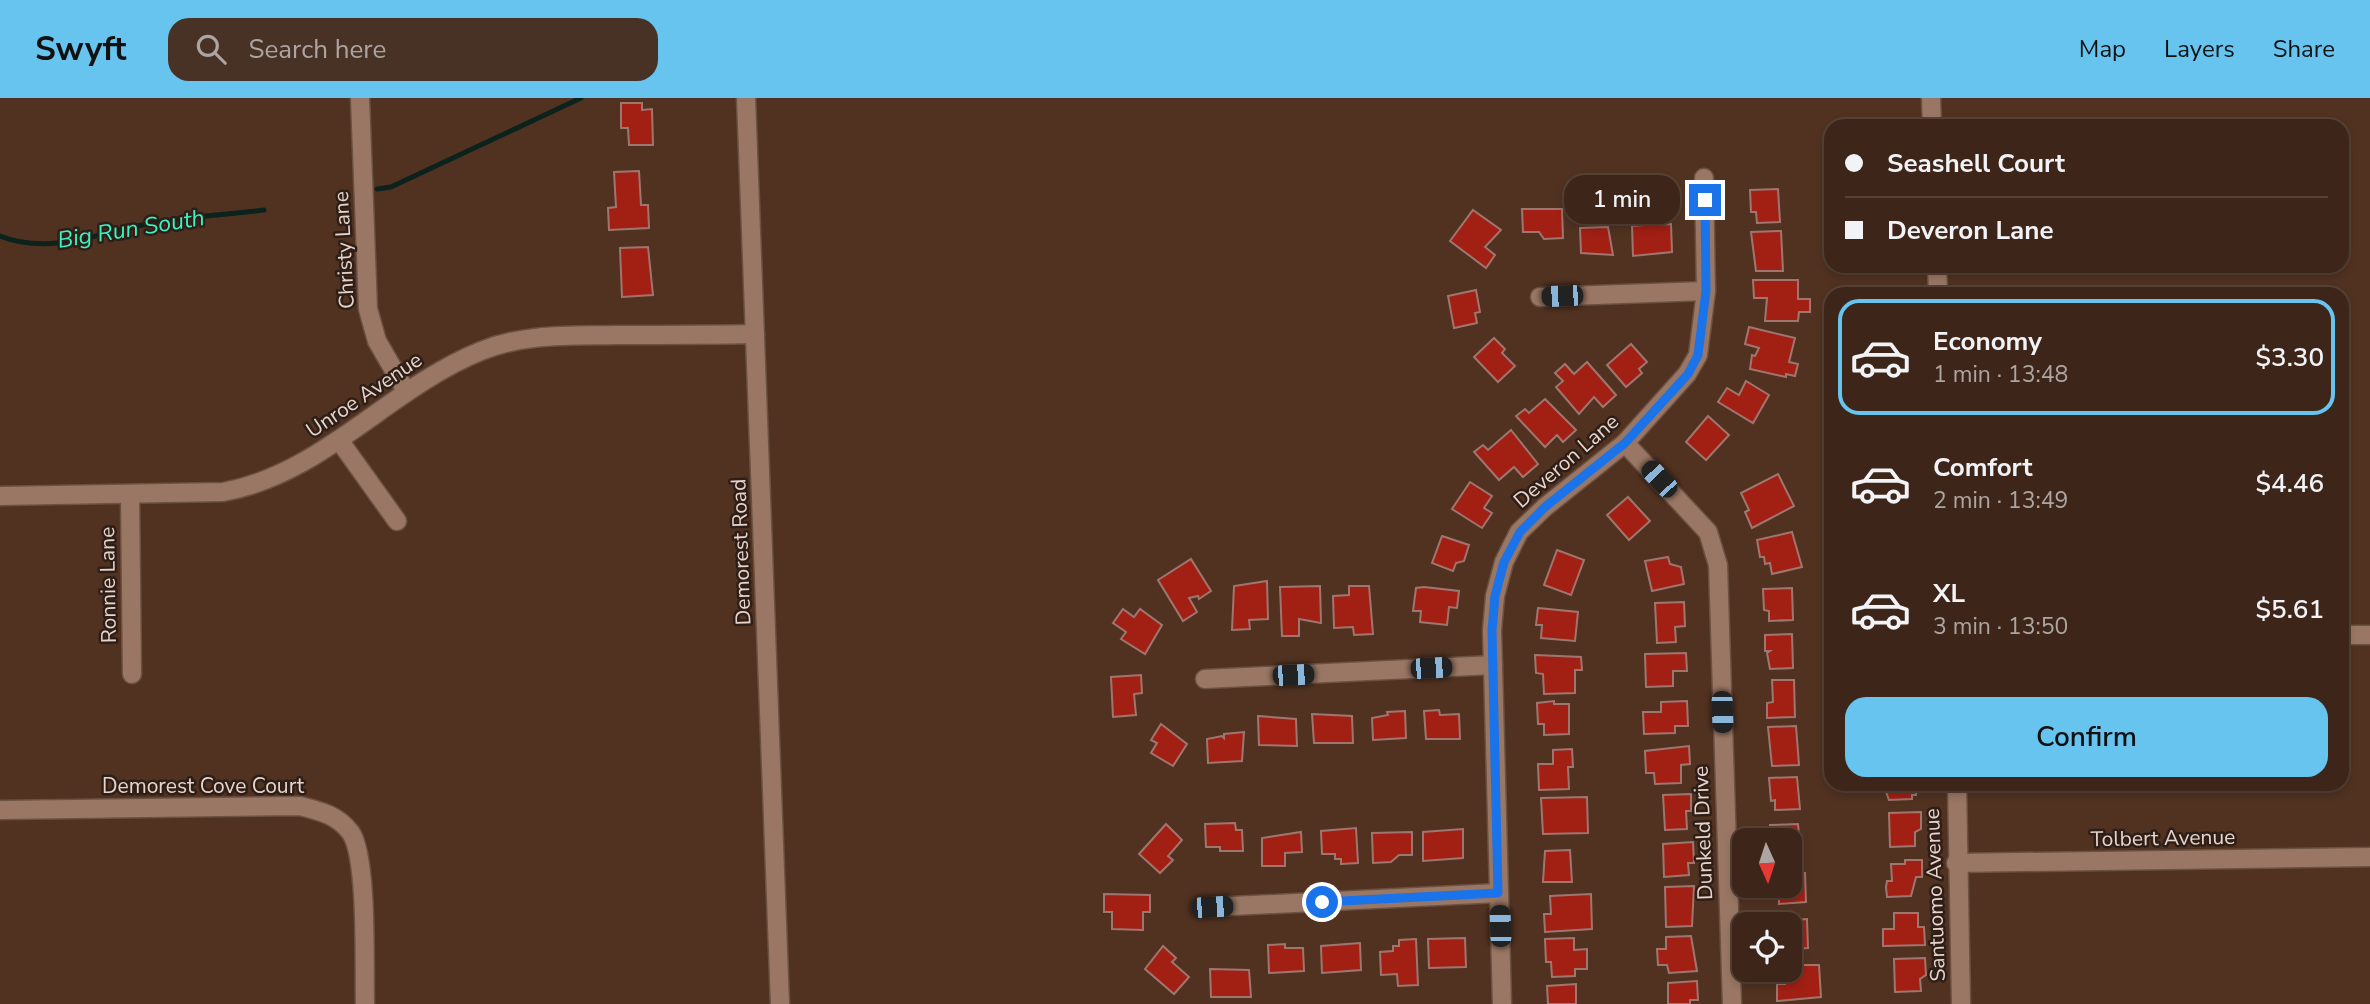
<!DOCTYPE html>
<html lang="en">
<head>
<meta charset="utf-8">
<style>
  body { margin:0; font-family:"Nunito Sans",sans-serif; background:#483226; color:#f1f3f6; height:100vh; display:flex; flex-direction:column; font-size:26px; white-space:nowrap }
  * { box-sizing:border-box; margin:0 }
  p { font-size:23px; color:#ada5a2 }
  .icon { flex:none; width:38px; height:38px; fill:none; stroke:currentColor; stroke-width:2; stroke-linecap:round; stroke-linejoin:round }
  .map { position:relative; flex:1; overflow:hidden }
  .drawer { position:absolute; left:1824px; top:189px; width:525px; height:504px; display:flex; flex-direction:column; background:#3d2619; border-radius:21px; box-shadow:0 4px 10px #0003,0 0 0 2px #564338 }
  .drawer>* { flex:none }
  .banner { position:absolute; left:1824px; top:21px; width:525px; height:154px; border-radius:21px; box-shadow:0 4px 10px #0003,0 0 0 2px #564338; display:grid; align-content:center; height:154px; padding:0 21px; background:#3d2619 }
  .needle { width:46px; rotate:177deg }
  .buttons { position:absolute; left:1732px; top:730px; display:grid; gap:14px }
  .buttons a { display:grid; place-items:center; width:70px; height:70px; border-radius:14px; background:#3d2619; box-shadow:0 4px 10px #0003,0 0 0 2px #564338; font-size:35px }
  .end { position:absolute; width:32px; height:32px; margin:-16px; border:9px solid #1a73e8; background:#fff; box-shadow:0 0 0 4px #fff }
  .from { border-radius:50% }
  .bubble { position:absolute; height:49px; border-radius:21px; background:#3d2619; box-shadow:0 4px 10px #0003,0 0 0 2px #564338; font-size:23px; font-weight:600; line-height:49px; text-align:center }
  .car { position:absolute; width:21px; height:42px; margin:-21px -10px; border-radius:9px; box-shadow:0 0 5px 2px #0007; background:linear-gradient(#222 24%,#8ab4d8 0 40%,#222 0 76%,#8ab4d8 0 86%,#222 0) }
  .banner b { display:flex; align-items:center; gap:24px; height:66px; font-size:26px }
  .banner b+b { border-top:2px solid #564338 }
  .banner i { width:18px; height:18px; background:#f1f3f6 }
  ul { padding:12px 0 0; list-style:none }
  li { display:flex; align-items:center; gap:21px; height:116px; margin:0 14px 10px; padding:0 7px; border:4px solid transparent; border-radius:21px }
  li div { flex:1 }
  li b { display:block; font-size:26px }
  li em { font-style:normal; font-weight:600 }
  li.current { border-color:#66c4ef }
  li>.icon { width:63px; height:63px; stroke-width:1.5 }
  .primary-button { display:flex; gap:14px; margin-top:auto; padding:14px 21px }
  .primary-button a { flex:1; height:80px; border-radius:21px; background:#66c4ef; color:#111; font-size:28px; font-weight:600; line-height:80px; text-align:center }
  header { display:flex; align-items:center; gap:42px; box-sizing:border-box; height:98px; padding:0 35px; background:#66c4ef; color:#111 }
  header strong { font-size:33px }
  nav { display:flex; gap:38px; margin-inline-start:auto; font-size:24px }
  .search { width:490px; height:63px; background:#483226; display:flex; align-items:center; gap:18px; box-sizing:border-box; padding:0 24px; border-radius:21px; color:#ada5a2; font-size:26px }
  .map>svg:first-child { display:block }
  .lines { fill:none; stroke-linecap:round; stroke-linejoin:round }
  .stream { stroke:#0b231c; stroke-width:5 }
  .building { fill:#a21f14; stroke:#9f766f; stroke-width:2 }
  .minor-casing { stroke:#6b5142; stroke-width:21 }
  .minor { stroke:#9a7764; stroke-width:18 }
  .route { stroke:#1a73e8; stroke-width:9 }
  .labels { text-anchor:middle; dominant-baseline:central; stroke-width:5; stroke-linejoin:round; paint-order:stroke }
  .street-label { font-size:21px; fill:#e8d4ca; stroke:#2d1e17 }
  .water-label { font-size:23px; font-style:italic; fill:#3bf2c1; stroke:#2d1e17 }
</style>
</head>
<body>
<header>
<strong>Swyft</strong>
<div class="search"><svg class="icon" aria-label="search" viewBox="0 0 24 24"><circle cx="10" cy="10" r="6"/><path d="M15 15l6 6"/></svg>Search here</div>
<nav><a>Map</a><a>Layers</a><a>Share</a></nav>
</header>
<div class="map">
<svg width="2370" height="906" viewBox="0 0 2370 906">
  <rect width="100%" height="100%" fill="#513221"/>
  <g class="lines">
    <g class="stream">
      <path d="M377 91 391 89 581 0"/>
      <path d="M0 138C50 158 102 134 152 125 189 118 227 117 264 112"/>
    </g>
  </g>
  <g class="building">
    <path d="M621 5H642V12L652 11 653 47H629L628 30H621Z"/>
    <path d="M639 73 641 107H648L649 130 609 132 608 110 616 109 614 74Z"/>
    <path d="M1778 91 1780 124 1757 125 1756 114H1751L1750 92Z"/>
    <path d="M1522 111H1562L1563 140 1544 141 1539 134H1523Z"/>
    <path d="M1473 112 1501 132 1485 149 1495 157 1486 170 1450 143Z"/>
    <path d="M1642 119H1652V127L1671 126 1672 154 1633 158 1632 128 1643 127Z"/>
    <path d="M1608 129 1613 157 1581 155 1580 130Z"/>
    <path d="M1781 133 1783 173H1756L1751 134Z"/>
    <path d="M648 149 653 197 622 199 620 150Z"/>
    <path d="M1753 182H1798V201H1810V214H1799L1798 223H1765L1767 200H1754Z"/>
    <path d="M1476 192 1480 214 1475 215 1477 225 1454 230 1448 198Z"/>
    <path d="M1749 229 1795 240 1789 264 1798 266 1795 278 1786 276V279L1750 271 1752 257 1755 258 1759 250 1745 246Z"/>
    <path d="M1494 240 1505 251 1502 255 1515 268 1498 284 1474 259Z"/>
    <path d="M1631 246 1647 264 1639 271 1642 275 1626 289 1607 267Z"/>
    <path d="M1587 264 1616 297 1603 309 1594 299 1579 316 1556 289 1563 283 1555 275 1565 266 1574 276Z"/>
    <path d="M1746 283 1769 297 1753 325 1718 304 1727 290 1739 297Z"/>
    <path d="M1545 301 1576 332 1563 344 1557 337 1545 349 1516 318 1525 311 1529 315Z"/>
    <path d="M1708 318 1729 337 1706 362 1686 344Z"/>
    <path d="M1511 332 1538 366 1523 379 1514 369 1499 382 1474 354 1483 347 1488 352Z"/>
    <path d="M1778 376 1794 408 1752 430 1745 414 1749 412 1741 395Z"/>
    <path d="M1470 384 1492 398 1484 410 1492 415 1482 430 1452 411Z"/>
    <path d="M1628 399 1650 423 1629 442 1607 417Z"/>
    <path d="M1792 434 1802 469 1772 476 1770 465 1765 466 1764 459H1760L1757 442Z"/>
    <path d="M1442 438 1469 447 1464 463 1456 465 1453 473 1432 465Z"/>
    <path d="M1557 452 1584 462 1571 497 1544 487Z"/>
    <path d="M1668 459 1670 466 1681 469 1684 486 1652 493 1645 463Z"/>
    <path d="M1191 461 1211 493 1199 501 1198 498 1189 500 1197 514 1183 523 1158 482Z"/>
    <path d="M1267 483 1268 521 1249 522 1250 531 1232 532 1234 488Z"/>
    <path d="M1320 488 1321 525 1299 521V538H1282L1280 489Z"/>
    <path d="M1349 488H1369L1373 536 1354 537 1353 529 1334 530 1333 498 1349 497Z"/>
    <path d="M1424 489 1459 493 1457 510 1449 509 1447 527 1420 524 1421 513H1413L1416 490Z"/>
    <path d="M1792 490 1793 522 1769 523V513L1764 512 1763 491Z"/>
    <path d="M1684 504 1685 528 1675 529 1676 544 1657 545 1655 505Z"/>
    <path d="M1538 510 1578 514 1575 543 1541 540 1542 527H1536Z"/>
    <path d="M1123 511 1134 519 1140 511 1162 527 1145 556 1121 541 1126 534 1113 525Z"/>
    <path d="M1792 536 1793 570 1770 571 1767 555 1770 553H1765V537Z"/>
    <path d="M1686 555 1687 573H1673V588L1646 589 1645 556Z"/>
    <path d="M1535 557 1581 559 1582 572H1575V595L1544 596 1543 576 1536 575Z"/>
    <path d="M1141 577 1142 595 1134 596 1136 617 1113 619 1111 579Z"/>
    <path d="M1772 582H1794L1795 619 1767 620V605L1773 604Z"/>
    <path d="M1554 603V606H1569V636L1544 637V626H1538L1537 605Z"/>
    <path d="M1687 603 1688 628H1675V635L1644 636 1643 614H1661V604Z"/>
    <path d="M1439 612 1440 617 1459 616 1460 641H1426L1424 613Z"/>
    <path d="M1405 613 1406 640 1373 642 1372 620 1388 617 1387 614Z"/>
    <path d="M1312 616 1352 618 1353 645H1314Z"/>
    <path d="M1258 618 1296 621 1297 648 1259 647Z"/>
    <path d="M1161 626 1187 646 1173 668 1151 655 1157 645 1151 642Z"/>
    <path d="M1796 628 1799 667 1772 668 1768 629Z"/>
    <path d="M1244 634 1242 663 1208 665 1207 641 1222 638 1224 640V636Z"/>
    <path d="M1689 648 1690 666 1681 667V685L1655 686 1654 675H1646L1645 653Z"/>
    <path d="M1572 651 1573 669H1568L1569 691 1539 692 1538 666H1553V652Z"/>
    <path d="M1797 679 1800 711 1775 712V702L1771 703 1769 680Z"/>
    <path d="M1888 686H1917L1916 697H1912V701L1889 702 1886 694Z"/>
    <path d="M1691 696V713H1686L1687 731 1665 732 1663 697Z"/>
    <path d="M1587 699 1588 735 1543 736 1541 700Z"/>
    <path d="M1921 714V731L1915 734V748L1890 749 1889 715Z"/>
    <path d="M1235 725 1236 732H1242L1243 753H1220V749H1206L1205 726Z"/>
    <path d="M1166 726 1182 742 1168 758 1173 762 1160 775 1139 756Z"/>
    <path d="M1798 726 1801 758 1790 759V742H1771L1770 727Z"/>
    <path d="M1356 730 1358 765 1341 766V761H1335V756H1322L1321 733Z"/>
    <path d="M1463 731V760L1423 763V734Z"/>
    <path d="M1301 734 1302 754 1285 755V768H1262V740Z"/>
    <path d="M1412 734V757H1399L1391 764 1373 765 1372 735Z"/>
    <path d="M1693 744 1694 765H1688L1689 777 1664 779 1663 746Z"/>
    <path d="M1570 752 1572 784H1543L1545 753Z"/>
    <path d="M1905 762H1922V779H1916L1911 798 1887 799 1886 789 1887 783H1892L1891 766H1905Z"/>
    <path d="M1805 775 1806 804 1779 806V793H1772V788H1790V776Z"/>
    <path d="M1694 788 1692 828 1666 829 1665 789Z"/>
    <path d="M1104 796 1150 797V814H1143V832L1112 831V814H1104Z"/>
    <path d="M1591 796 1592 831 1545 834 1544 816H1551L1550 798Z"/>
    <path d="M1894 815H1918V829H1924L1925 847 1883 848V831H1894Z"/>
    <path d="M1807 821 1808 850 1790 851V826H1773V823Z"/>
    <path d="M1691 838 1697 873 1669 875 1667 867H1658L1657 851H1666V839Z"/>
    <path d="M1465 840 1466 869 1429 870 1428 841Z"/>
    <path d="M1574 840V852L1587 851V871H1575V878L1552 879 1551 864H1546L1545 841Z"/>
    <path d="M1416 841 1418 887 1398 888 1397 876 1381 877 1380 854 1393 853V848H1399V842Z"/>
    <path d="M1360 845 1361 872 1322 875 1321 848Z"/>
    <path d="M1285 846V850H1303L1304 873 1269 875 1268 847Z"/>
    <path d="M1163 848 1176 860 1172 864 1189 879 1174 896 1145 871Z"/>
    <path d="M1925 860 1926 877 1920 881 1921 893 1895 894 1894 861Z"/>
    <path d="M1790 867H1819L1821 899 1777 903V886H1785L1783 873 1790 872Z"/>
    <path d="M1210 871 1249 872 1251 899H1211Z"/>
    <path d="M1697 883 1698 902H1690V906H1668V885Z"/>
    <path d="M1576 886V906H1548L1547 888Z"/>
  </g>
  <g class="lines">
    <defs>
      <g id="minor">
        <path d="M360 0 368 211 377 243 406 293"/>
        <path d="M746 0 780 906"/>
        <path d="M1931 0 1932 28"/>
        <path d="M1937 168 1938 196"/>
        <path d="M1540 199 1706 193"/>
        <path d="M339 342 397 423"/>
        <path d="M1625 345 1708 434 1718 467 1732 906"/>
        <path d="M130 397 132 576"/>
        <path d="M0 398 223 394C323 376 389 290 481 253 525 235 571 238 617 237 663 237 709 237 755 236"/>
        <path d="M2342 537H2370"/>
        <path d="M1205 581 1493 567"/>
        <path d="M1957 686 1961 906"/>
        <path d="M0 712 300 708C320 713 338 717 351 735 368 761 364 870 365 906"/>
        <path d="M1956 765 2370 759"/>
        <path d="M1212 809 1498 795"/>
        <path d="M1502 906 1492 532 1495 498 1504 464 1519 434 1545 409 1625 345 1687 276 1698 257 1706 193 1704 80"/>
      </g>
    </defs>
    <use href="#minor" class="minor-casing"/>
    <use href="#minor" class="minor"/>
  </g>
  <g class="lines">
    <path class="route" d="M1322 804 1498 795 1492 532 1495 498 1504 464 1520 434 1545 409 1625 345 1688 276 1698 257 1706 193 1705 102"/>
  </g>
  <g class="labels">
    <g class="street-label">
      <text transform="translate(344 152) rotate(-93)">Christy Lane</text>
      <text transform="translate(364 297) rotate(-34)">Unroe Avenue</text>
      <text transform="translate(1566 363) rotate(-41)">Deveron Lane</text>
      <text transform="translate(741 454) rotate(-92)">Demorest Road</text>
      <text transform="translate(108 487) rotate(-91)">Ronnie Lane</text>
      <text x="203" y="688">Demorest Cove Court</text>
      <text transform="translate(1703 735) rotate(-92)">Dunkeld Drive</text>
      <text transform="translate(2163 740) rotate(-1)">Tolbert Avenue</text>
      <text transform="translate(1935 797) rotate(-92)">Santuomo Avenue</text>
    </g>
    <g class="water-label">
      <text transform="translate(131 131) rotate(-9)">Big Run South</text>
    </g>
  </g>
</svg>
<div class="buttons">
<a><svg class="needle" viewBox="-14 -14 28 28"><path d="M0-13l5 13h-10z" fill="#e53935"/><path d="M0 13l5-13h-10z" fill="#ada5a2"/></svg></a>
<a><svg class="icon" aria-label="locate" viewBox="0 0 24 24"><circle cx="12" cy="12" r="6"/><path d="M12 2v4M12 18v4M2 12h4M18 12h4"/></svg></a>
</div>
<i class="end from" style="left:1322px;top:804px"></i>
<i class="end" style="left:1705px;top:102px"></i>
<div class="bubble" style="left:1564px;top:77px;width:116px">1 min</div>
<i class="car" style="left:1562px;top:198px;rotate:268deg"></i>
<i class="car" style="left:1659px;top:381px;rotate:317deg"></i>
<i class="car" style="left:1431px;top:570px;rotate:87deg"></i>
<i class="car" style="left:1293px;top:577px;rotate:87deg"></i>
<i class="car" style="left:1722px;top:614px;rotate:178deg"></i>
<i class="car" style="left:1212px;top:809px;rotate:87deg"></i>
<i class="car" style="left:1500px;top:828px;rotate:358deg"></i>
<div class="banner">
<b><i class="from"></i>Seashell Court</b>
<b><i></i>Deveron Lane</b>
</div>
<section class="drawer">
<ul>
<li class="current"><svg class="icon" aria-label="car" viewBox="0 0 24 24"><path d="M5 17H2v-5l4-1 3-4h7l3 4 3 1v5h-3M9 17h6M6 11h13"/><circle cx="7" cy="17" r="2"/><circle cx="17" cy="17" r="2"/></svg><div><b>Economy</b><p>1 min · 13:48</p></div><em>$3.30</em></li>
<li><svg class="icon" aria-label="car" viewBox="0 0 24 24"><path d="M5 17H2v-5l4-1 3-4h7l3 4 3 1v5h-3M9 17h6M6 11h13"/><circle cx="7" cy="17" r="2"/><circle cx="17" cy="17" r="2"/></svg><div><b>Comfort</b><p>2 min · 13:49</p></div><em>$4.46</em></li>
<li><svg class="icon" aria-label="car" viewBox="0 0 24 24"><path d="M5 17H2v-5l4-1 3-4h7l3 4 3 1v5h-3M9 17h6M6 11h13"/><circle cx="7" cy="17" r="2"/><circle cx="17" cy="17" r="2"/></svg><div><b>XL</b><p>3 min · 13:50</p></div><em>$5.61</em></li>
</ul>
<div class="primary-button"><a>Confirm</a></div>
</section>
</div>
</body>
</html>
